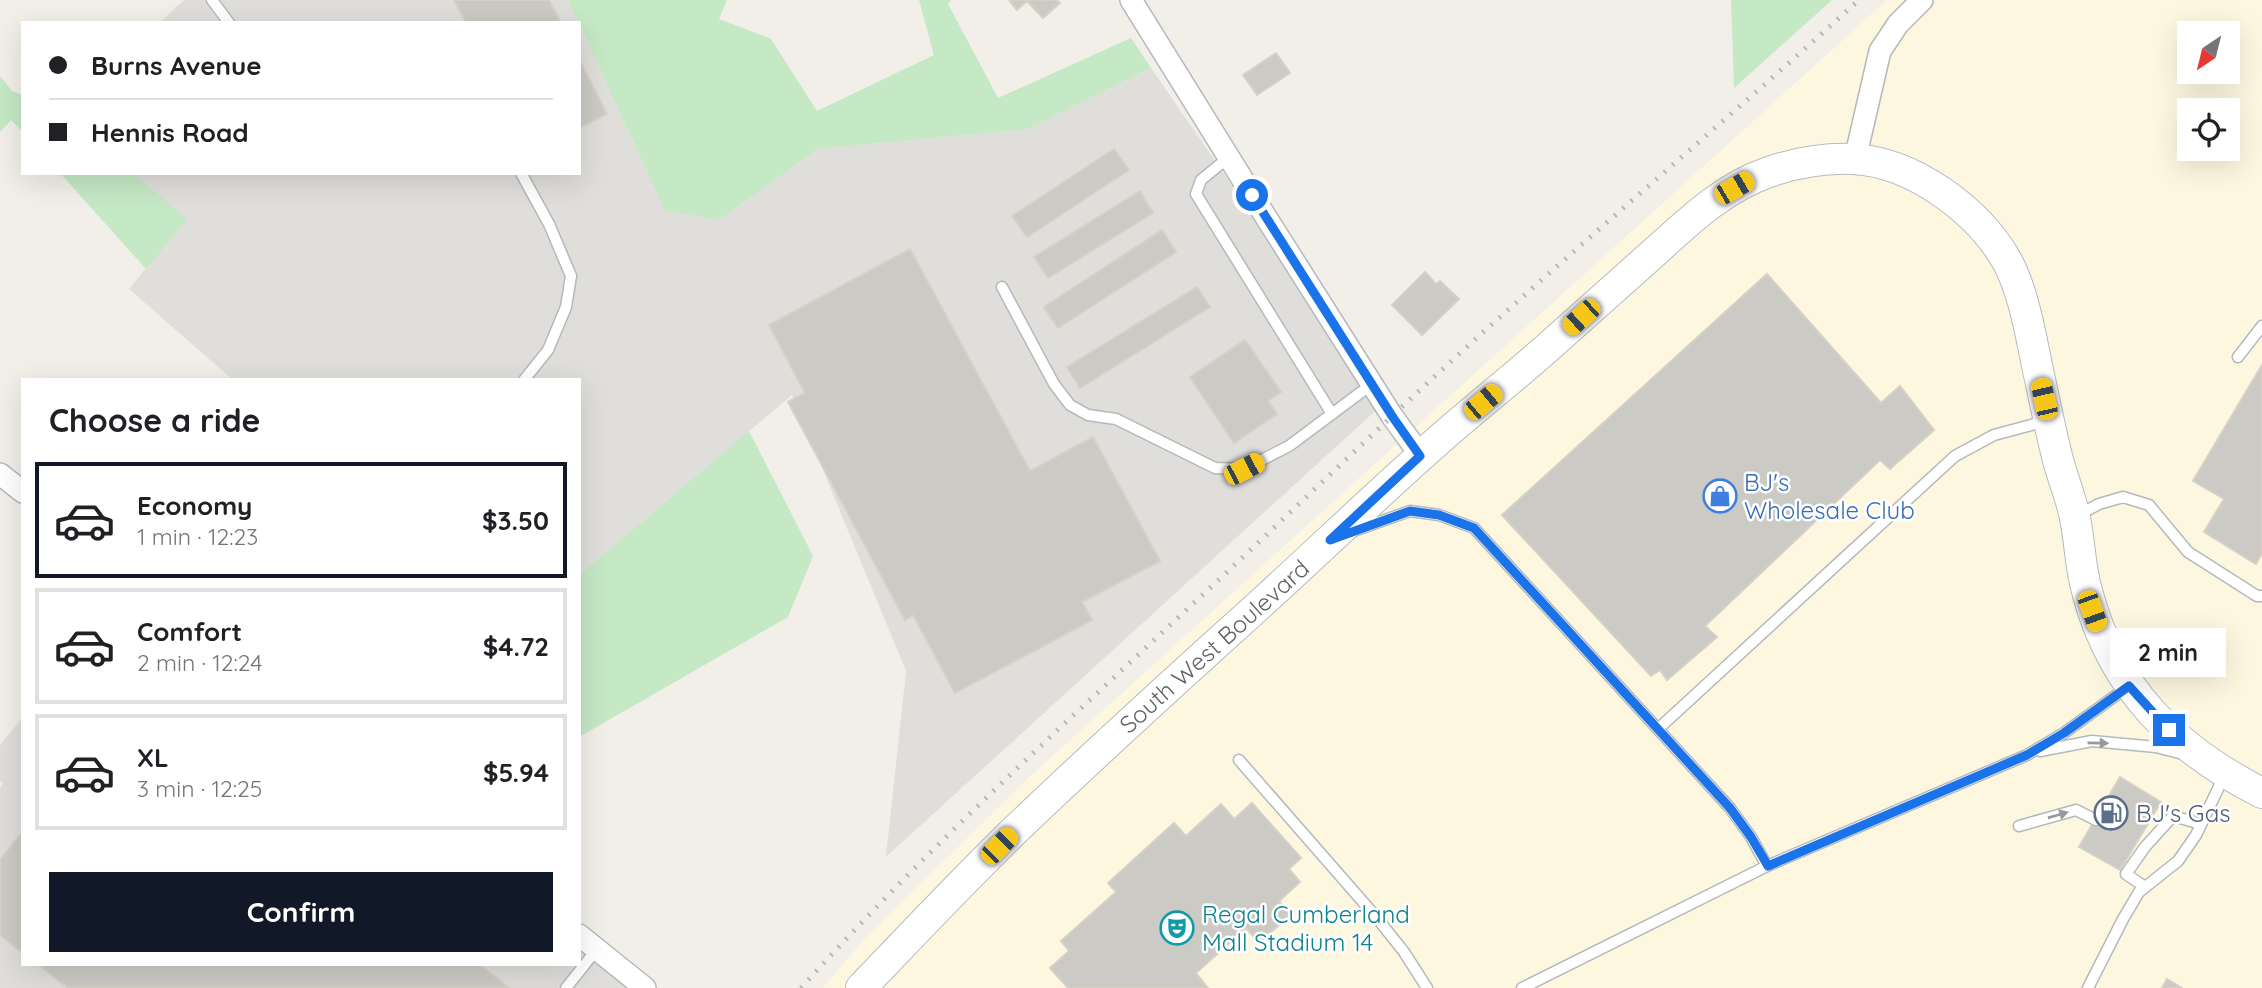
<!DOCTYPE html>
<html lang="en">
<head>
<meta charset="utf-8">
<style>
  body { margin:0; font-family:Quicksand,sans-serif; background:#f6f6f6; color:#202124; height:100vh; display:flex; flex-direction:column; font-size:26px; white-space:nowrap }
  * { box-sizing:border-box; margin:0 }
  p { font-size:23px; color:#757577 }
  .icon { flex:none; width:38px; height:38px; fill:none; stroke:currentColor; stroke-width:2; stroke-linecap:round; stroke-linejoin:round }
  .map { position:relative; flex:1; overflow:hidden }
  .panel { position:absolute; left:21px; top:378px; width:560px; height:588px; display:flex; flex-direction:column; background:#fff; border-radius:0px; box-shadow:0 7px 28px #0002 }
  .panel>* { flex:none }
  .guide { position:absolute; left:21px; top:21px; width:560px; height:154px; border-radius:0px; box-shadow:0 7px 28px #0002; display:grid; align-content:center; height:154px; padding:0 28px; background:#fff }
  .needle { width:46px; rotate:215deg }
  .fabs { position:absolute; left:2177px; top:21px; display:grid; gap:14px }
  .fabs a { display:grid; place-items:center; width:63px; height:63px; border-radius:0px; background:#fff; box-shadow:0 7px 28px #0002; font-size:35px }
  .end { position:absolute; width:32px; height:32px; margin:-16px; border:9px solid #1a73e8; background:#fff; box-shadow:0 0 0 4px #fff }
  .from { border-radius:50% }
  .bubble { position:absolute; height:49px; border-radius:0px; background:#fff; box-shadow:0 7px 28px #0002; font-size:23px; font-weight:700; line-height:49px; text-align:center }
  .car { position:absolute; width:21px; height:42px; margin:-21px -10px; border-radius:9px; box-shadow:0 0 5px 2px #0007; background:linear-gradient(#f5c518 24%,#345 0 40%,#f5c518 0 76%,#345 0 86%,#f5c518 0) }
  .guide b { display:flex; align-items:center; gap:24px; height:66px; font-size:26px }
  .guide b+b { border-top:2px solid #e0e0e0 }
  .guide i { width:18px; height:18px; background:#202124 }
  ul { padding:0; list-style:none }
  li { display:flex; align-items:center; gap:21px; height:116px; margin:0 14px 10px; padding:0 14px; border:4px solid #e0e0e0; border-radius:0px }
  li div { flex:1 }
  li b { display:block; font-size:26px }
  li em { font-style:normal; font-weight:700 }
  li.current { border-color:#111827 }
  li>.icon { width:63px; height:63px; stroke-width:1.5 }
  h2 { padding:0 28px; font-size:32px; line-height:84px }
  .button { display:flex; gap:14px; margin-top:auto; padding:14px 28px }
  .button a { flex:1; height:80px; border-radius:0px; background:#111827; color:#fff; font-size:28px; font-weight:700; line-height:80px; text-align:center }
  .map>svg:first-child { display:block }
  .commercial { fill:#fef7e0; fill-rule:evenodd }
  .industrial { fill:#e0deda }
  .green { fill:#c5e8c5 }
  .building { fill:#cccac5; stroke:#d6d1c6; stroke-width:2 }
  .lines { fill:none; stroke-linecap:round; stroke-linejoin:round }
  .lane-casing { stroke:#b5b8bc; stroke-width:13 }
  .street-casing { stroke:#b5b8bc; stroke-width:24 }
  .secondary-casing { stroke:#b6babf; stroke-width:32 }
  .lane { stroke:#fff; stroke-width:10 }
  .street { stroke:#fff; stroke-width:21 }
  .secondary { stroke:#fff; stroke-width:30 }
  .rail { stroke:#b6b7b8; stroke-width:5; stroke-dasharray:2 9; stroke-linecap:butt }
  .oneway { fill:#979a9d }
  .route { stroke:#1a73e8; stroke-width:9 }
  .labels { text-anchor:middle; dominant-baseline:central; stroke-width:5; stroke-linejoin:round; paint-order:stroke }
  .shop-label { font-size:24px; fill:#366cbe; stroke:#fff; text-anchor:start }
  .street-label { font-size:24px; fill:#5f6368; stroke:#fff }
  .service-label { font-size:24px; fill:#4e5e75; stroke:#fff; text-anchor:start }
  .culture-label { font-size:24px; fill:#0d838f; stroke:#fff; text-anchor:start }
</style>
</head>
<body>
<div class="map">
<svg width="2262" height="988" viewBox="0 0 2262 988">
  <rect width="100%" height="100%" fill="#f1efe8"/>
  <path class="commercial" d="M1887 0H2262V988H823L860 944 1024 782ZM2189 33H2228V72H2189ZM2189 110H2228V149H2189Z"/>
  <g class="industrial">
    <path d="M184 0H568L579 23H159Z"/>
    <path d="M579 24 665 211 719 220 818 149 1028 129 1151 68 1383 404 886 857 906 671 792 395 579 575V380H233L129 289 186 219 133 173H579Z"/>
    <path d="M23 717V964H579V938L644 988H0V788L3 783 0 781V745Z"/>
  </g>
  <g class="green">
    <path d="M568 0H727L719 19 771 39 817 111 934 55 919 0H951L948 4 998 98 1131 38 1151 68 1028 129 818 149 719 220 665 211Z"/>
    <path d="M1731 0H1832L1734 88Z"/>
    <path d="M0 76 12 91 23 95V132L11 120 0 132Z"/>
    <path d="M60 173H133L187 219 146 269Z"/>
    <path d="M749 431 813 556 788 617 579 737V575Z"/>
  </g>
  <g class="building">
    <path d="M454 0H549L561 23H466Z"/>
    <path d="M1009 0H1057L1060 3 1043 18 1027 1 1017 10Z"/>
    <path d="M1276 53 1290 73 1257 95 1243 75Z"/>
    <path d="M579 59 607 114 579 128Z"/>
    <path d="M1114 149 1129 170 1027 237 1012 216Z"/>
    <path d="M1140 191 1153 213 1048 278 1034 257Z"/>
    <path d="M1162 230 1176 252 1058 328 1044 307Z"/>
    <path d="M910 249 1030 471 1093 437 1160 561 1082 602 1092 620 955 693 913 615 905 620 788 402 805 393 769 325Z"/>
    <path d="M1425 272 1436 284 1440 281 1459 299 1422 335 1392 305Z"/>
    <path d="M1767 274 1881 403 1900 386 1934 430 1890 469 1880 460 1705 626 1717 637 1667 680 1660 670 1651 676 1502 515Z"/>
    <path d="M1197 287 1210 307 1080 388 1067 367Z"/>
    <path d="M1245 340 1281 392 1268 401 1277 414 1234 443 1190 377Z"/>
    <path d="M2262 365V553L2256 564 2204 532 2224 499 2193 481Z"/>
    <path d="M2120 777 2161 802 2120 870 2079 847Z"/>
    <path d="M1252 803 1301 858 1289 869 1300 882 1279 901 1291 914 1259 943 1246 928 1196 973 1208 988H1068L1050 968 1069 951 1061 941 1116 892 1108 883 1174 823 1186 836 1221 804 1234 819Z"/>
    <path d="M23 831V953L0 935V860Z"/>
    <path d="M38 964H479L509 988H68Z"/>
    <path d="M2167 979 2182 988H2162Z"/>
  </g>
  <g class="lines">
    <defs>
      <g id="lane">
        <path d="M212 0 229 23"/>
        <path d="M1229 157 1201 180 1196 194 1332 414"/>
        <path d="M521 173 549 224 571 276 566 307 548 350 524 380"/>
        <path d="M1002 287 1054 384 1070 405 1088 415 1116 419 1215 468 1244 469 1289 446 1372 384"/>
        <path d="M2238 357 2262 326"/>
        <path d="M2078 515 2099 504 2123 497 2149 505 2188 552 2257 596H2262"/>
        <path d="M1354 531 1410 511 1439 515 1474 528 1730 808 1751 837 1767 866"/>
        <path d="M1658 729 1955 456 1994 435 2046 421"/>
        <path d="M2040 751 2092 741 2156 747 2183 754"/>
        <path d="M1239 760 1377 918 1404 952 1427 988"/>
        <path d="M2019 826 2076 810 2096 820"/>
        <path d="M2145 887 2126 874 2145 847 2173 816 2201 824"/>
        <path d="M566 988 597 949"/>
        <path d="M1522 988 1767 866 2027 755 2064 733 2129 686"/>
        <path d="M2088 988 2123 919 2139 892 2178 861 2196 835 2225 774"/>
      </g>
      <g id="street">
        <path d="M1131 0 1264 214 1392 416 1421 456"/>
        <path d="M1855 159 1880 51 1898 24 1922 0"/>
        <path d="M0 474 23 492"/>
        <path d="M579 935 645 988"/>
      </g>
      <path id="secondary" d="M861 988C910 937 959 885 1010 835 1094 754 1181 676 1268 597 1325 545 1382 490 1440 439 1475 408 1511 380 1546 349 1583 316 1620 283 1657 250 1691 219 1725 187 1769 172 1795 163 1825 158 1853 159 1913 162 1978 210 2007 261 2026 296 2032 345 2041 384 2046 408 2051 432 2057 456 2062 477 2071 497 2075 518 2080 542 2080 567 2087 591 2112 688 2175 749 2262 793"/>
    </defs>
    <use href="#lane" class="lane-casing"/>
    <use href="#street" class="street-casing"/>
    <use href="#secondary" class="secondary-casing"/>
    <use href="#lane" class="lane"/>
    <use href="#street" class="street"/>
    <use href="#secondary" class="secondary"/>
    <path class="rail" d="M801 988C925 850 1060 728 1196 601 1297 507 1396 410 1499 318 1618 211 1740 108 1859 0"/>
  </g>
  <defs><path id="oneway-solid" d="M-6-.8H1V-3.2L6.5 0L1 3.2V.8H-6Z" transform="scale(1.75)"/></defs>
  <g class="oneway">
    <use href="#oneway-solid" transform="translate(2098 743) rotate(1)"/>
    <use href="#oneway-solid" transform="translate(2058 815) rotate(-16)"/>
  </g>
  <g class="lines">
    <path class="route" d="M1252 195 1392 416 1420 456 1330 540 1410 511 1439 515 1474 528 1730 808 1751 837 1768 866 2027 755 2064 733 2129 686 2169 730"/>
  </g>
  <defs>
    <symbol id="shop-ring" viewBox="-11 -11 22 22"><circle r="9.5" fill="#fff" stroke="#3f7fe0" stroke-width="1.5"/><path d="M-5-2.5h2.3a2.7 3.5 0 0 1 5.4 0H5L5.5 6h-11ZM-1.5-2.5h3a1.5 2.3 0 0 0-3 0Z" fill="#3f7fe0"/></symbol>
    <symbol id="fuel-ring" viewBox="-11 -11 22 22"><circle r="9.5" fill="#fff" stroke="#5c6f8a" stroke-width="1.5"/><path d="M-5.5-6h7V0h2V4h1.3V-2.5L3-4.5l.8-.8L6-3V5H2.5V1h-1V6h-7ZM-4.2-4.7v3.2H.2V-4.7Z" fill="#5c6f8a"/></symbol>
    <symbol id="theatre-ring" viewBox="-11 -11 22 22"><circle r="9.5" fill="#fff" stroke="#0f9aa8" stroke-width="1.5"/><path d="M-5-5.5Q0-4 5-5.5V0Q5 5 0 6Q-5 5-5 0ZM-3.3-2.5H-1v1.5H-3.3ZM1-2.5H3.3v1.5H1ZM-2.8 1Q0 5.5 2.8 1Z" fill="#0f9aa8"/></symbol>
  </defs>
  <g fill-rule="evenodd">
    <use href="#shop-ring" x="1701" y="477" width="38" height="38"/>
    <use href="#fuel-ring" x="2092" y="794" width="38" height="38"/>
    <use href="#theatre-ring" x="1158" y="909" width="38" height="38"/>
  </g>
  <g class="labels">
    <g class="shop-label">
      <text x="1744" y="482">BJ's<tspan x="1744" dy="28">Wholesale Club</tspan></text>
    </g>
    <g class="street-label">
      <text transform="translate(1214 646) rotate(-42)">South West Boulevard</text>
    </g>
    <g class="service-label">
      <text x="2136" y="813">BJ's Gas</text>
    </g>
    <g class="culture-label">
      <text x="1202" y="914">Regal Cumberland<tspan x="1202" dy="28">Mall Stadium 14</tspan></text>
    </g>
  </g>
</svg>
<div class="fabs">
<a><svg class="needle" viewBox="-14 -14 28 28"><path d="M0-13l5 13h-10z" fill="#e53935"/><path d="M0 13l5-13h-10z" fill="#757577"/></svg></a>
<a><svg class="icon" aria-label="locate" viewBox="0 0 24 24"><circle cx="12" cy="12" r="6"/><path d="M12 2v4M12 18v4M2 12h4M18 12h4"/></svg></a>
</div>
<i class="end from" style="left:1252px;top:195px"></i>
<i class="end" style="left:2169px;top:730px"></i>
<div class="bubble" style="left:2110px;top:628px;width:116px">2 min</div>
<i class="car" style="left:1734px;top:188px;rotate:60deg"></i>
<i class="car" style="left:1581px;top:317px;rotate:228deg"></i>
<i class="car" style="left:2044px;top:399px;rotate:347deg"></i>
<i class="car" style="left:1483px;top:402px;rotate:50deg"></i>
<i class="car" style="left:1244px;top:469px;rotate:63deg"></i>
<i class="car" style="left:2092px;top:611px;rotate:160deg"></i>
<i class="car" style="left:999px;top:846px;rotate:45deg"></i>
<div class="guide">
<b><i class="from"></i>Burns Avenue</b>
<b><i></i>Hennis Road</b>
</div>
<section class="panel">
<h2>Choose a ride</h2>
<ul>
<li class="current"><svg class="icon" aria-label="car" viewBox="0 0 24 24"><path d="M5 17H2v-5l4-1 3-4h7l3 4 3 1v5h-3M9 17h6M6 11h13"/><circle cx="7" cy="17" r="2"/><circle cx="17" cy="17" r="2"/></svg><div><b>Economy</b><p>1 min · 12:23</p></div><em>$3.50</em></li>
<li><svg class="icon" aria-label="car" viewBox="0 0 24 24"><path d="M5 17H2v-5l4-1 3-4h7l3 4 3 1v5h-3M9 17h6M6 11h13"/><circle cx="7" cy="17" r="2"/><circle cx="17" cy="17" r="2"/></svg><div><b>Comfort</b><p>2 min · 12:24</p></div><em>$4.72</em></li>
<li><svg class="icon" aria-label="car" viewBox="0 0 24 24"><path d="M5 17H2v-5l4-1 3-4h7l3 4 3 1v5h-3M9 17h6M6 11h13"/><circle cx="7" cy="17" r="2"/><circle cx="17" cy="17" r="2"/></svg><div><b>XL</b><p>3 min · 12:25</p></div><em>$5.94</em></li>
</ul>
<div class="button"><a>Confirm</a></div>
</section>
</div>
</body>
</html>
